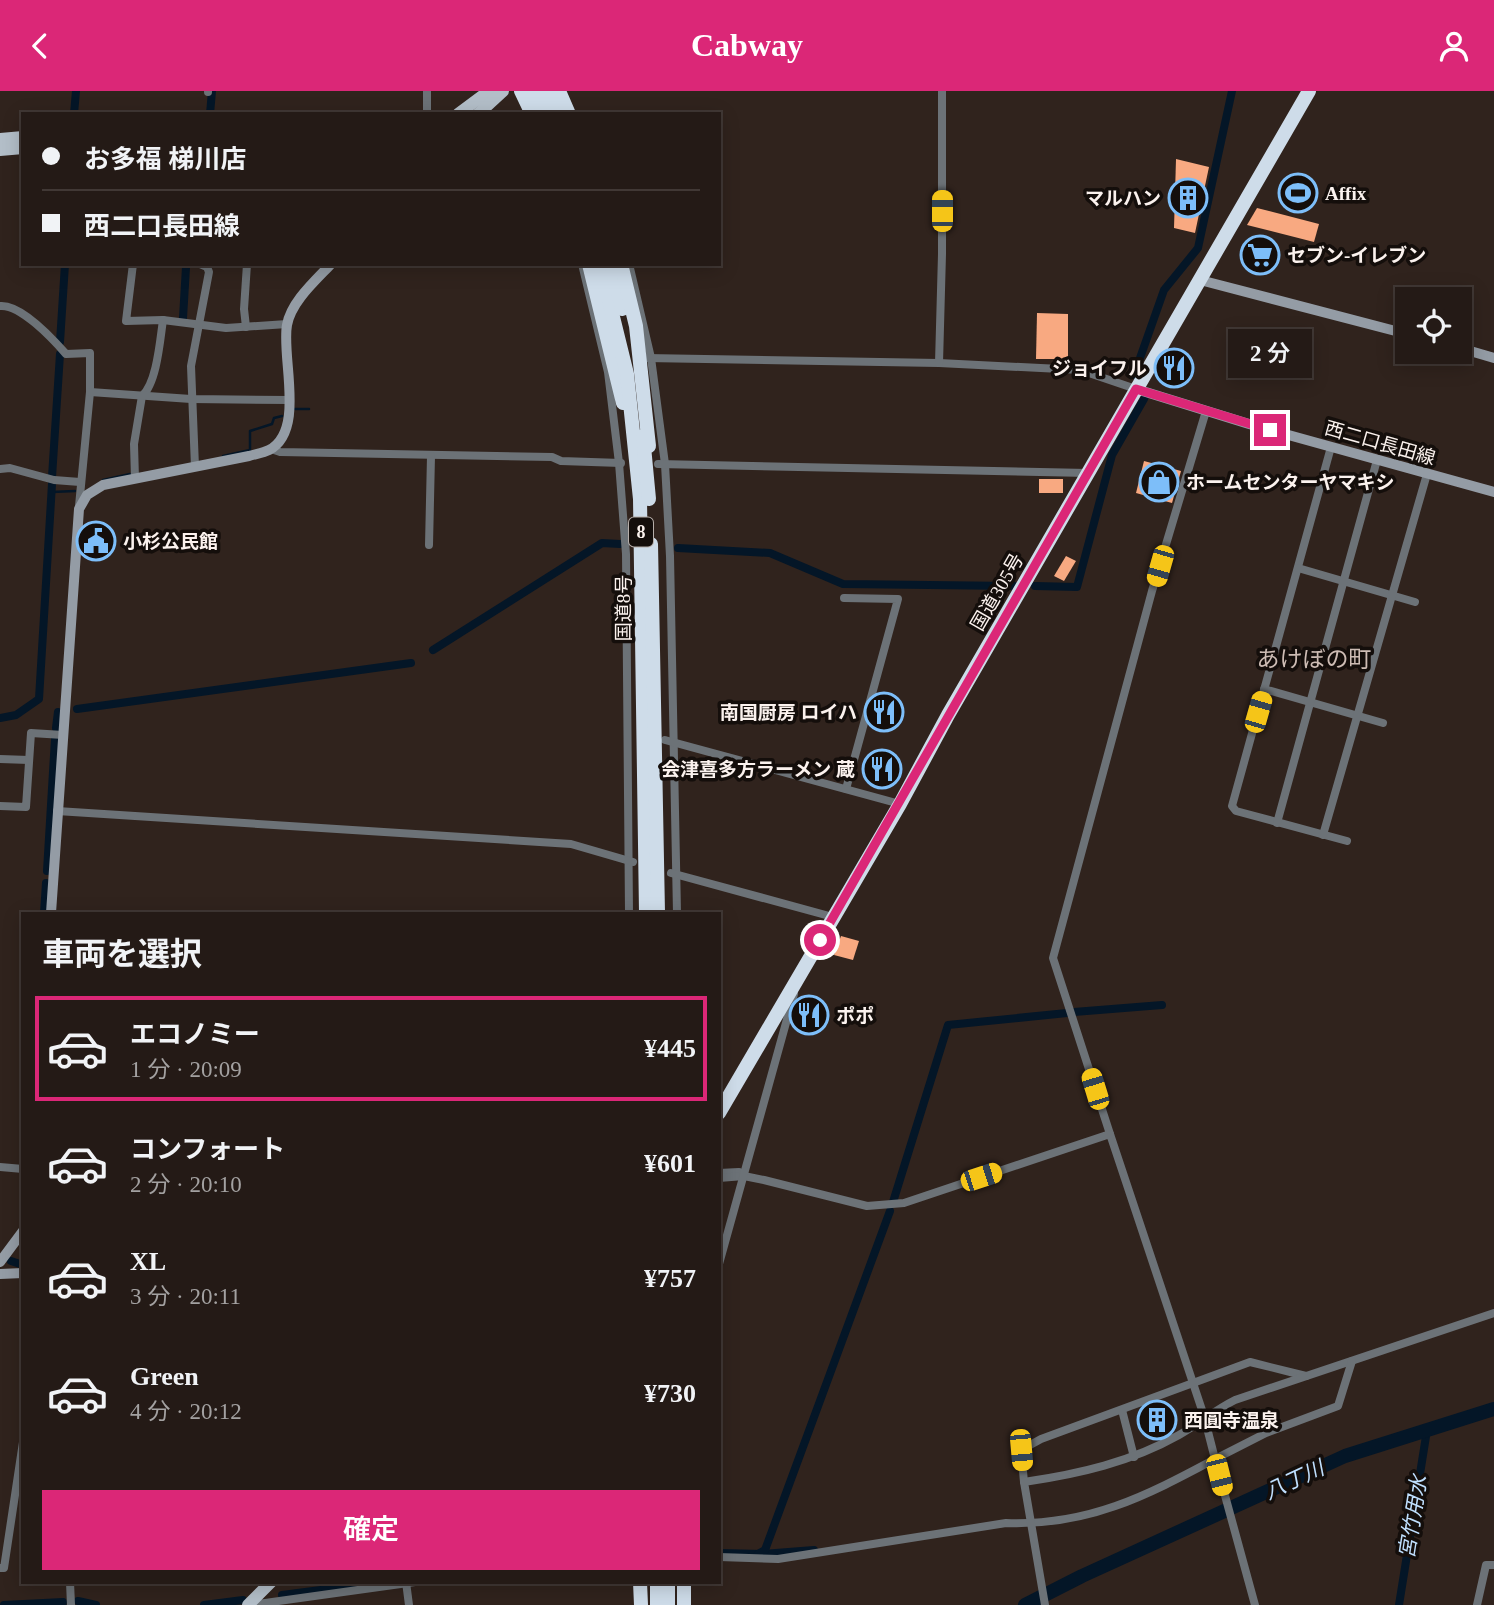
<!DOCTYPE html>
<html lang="ja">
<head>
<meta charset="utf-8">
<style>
  body { margin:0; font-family:"Times New Roman","Noto Sans JP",serif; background:#302723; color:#f1f3f6; height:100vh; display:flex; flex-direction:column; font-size:26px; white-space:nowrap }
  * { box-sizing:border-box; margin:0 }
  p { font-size:23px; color:#a3a1a1 }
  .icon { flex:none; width:38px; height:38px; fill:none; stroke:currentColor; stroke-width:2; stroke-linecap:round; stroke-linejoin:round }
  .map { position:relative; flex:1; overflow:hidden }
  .panel { position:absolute; left:21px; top:821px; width:700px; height:672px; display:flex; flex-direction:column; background:#241a16; border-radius:0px; box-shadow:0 4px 18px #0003,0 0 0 2px #413835 }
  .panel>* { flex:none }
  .hud { position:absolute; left:21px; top:21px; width:700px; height:154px; border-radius:0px; box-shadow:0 4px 18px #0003,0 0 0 2px #413835; display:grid; align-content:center; height:154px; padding:0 21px; background:#241a16 }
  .tools { position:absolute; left:1395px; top:196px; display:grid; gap:14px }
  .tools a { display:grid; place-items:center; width:77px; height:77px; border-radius:0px; background:#241a16; box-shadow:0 4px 18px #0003,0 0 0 2px #413835; font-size:35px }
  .end { position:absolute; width:32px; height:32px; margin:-16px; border:9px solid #db2777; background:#fff; box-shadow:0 0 0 4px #fff }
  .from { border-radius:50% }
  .bubble { position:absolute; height:49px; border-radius:0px; background:#241a16; box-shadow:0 4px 18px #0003,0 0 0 2px #413835; font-size:23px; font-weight:600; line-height:49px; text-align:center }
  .car { position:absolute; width:21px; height:42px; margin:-21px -10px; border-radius:9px; box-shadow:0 0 5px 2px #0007; background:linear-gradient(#f5c518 24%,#345 0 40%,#f5c518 0 76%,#345 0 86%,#f5c518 0) }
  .hud b { display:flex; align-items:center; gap:24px; height:66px; font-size:26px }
  .hud b+b { border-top:2px solid #413835 }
  .hud i { width:18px; height:18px; background:#f1f3f6 }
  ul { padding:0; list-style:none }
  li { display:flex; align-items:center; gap:21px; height:105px; margin:0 14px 10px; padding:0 7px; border:4px solid transparent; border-radius:0px }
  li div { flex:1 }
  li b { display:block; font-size:26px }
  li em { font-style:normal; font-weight:600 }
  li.active { border-color:#db2777 }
  li>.icon { width:63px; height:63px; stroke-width:1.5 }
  h2 { padding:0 21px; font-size:32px; line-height:84px }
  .cta { display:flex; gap:14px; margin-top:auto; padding:14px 21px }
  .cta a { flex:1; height:80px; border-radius:0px; background:#db2777; color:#fff; font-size:28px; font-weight:600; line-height:80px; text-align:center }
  header { display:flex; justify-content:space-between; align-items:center; height:91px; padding:0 21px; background:#db2777; color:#fff; font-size:32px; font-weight:600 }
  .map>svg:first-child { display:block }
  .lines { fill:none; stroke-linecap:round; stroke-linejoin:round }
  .stream { stroke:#041627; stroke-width:2.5 }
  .canal { stroke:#041627; stroke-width:8 }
  .river { stroke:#041627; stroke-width:14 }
  .building { fill:#f8a981 }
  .street { stroke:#6c7277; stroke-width:8 }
  .secondary { stroke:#949ca5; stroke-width:10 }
  .primary { stroke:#b3bec8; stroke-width:12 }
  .highway { stroke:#cedce9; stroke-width:14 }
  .route { stroke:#db2777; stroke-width:9 }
  .labels { text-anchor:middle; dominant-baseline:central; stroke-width:7; stroke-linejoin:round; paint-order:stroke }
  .shield { fill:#140e0b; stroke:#b6aeaa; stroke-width:2 }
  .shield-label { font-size:18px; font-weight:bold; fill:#fbf2ee }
  .poi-label { font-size:19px; font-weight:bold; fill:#fbf2ee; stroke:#140e0b; text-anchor:start }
  .street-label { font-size:19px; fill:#fbf2ee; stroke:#140e0b }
  .water-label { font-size:21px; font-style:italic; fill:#bfdffe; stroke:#140e0b }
  .quarter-label { font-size:23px; fill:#cdbcb4; stroke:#140e0b }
</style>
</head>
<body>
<header><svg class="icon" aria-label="back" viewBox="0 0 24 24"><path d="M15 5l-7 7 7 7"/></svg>Cabway<svg class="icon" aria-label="person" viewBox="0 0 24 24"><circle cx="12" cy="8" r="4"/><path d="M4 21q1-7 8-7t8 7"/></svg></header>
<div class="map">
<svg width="1494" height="1514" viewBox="0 0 1494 1514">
  <rect width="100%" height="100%" fill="#30231d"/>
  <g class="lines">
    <g class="stream">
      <path d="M295 318H309"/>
      <path d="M223 365 250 359V340L272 333 274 327 282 325"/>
      <path d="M103 389 130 383"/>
      <path d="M52 401 75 400"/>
    </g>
    <g class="canal">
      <path d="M74 23 76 0"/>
      <path d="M210 23 212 0"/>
      <path d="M183 227 186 176"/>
      <path d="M60 251 65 173"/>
      <path d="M1134 284 1164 199 1198 157 1232 0"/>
      <path d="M52 386 60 263"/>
      <path d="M678 457 770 462 843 493 1015 495"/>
      <path d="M1035 495 1077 496 1112 364 1144 308"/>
      <path d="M433 559 602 452 620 453"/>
      <path d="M77 618 411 572"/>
      <path d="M0 627 16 624 39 608 52 393"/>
      <path d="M56 637 58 621"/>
      <path d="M47 780 55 648"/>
      <path d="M44 822 46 792"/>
      <path d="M1074 921 1162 914"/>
      <path d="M893 1111 948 934 1067 922"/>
      <path d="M11 1170 23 1174"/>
      <path d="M719 1462 763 1463 814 1459"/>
      <path d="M758 1463 765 1459 890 1120"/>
      <path d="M282 1504 383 1491"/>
      <path d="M78 1510 96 1514"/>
      <path d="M4 1514 63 1511"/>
      <path d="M204 1514 243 1509"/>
      <path d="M1399 1514 1427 1339"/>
    </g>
    <path class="river" d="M1025 1514 1082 1485 1345 1365 1494 1318"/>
  </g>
  <g class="building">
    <path d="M1176 68 1209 76 1195 142 1174 137Z"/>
    <path d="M1257 117 1319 133 1314 151 1247 134Z"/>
    <path d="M1037 222 1068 223V268H1036Z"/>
    <path d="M1167 267 1185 273 1180 291 1162 285Z"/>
    <path d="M1144 370 1181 380 1172 412 1136 402Z"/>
    <rect x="1039" y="388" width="24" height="14"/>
    <path d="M1066 465 1076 470 1064 490 1054 485Z"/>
    <path d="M878 607 897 613 891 634 872 629Z"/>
    <path d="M870 669 898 677 895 687 866 680Z"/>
    <path d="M841 845 859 850 853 869 834 864Z"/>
    <path d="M1159 1322 1160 1326 1170 1325 1171 1332 1145 1338 1143 1325Z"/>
  </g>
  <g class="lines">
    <g class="street">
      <path d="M208 1V0"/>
      <path d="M427 23V0"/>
      <path d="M133 173 126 230 163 229C160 249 157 292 142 305L134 353 135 388"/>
      <path d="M582 173 608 281 619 372 626 463 629 822"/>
      <path d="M629 173 651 267 665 373 670 465 677 822"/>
      <path d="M0 215C20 213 52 247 66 263L90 262V301L79 415"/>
      <path d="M163 229 226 237 287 233"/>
      <path d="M246 236 244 218 247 173"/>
      <path d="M646 267 939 272 1080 279 1136 298"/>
      <path d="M939 272 942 163V0"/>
      <path d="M90 301 191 308 290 309"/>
      <path d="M1331 356 1232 715 1236 720 1347 750"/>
      <path d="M271 358 280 361 552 366 561 370 621 372"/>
      <path d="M658 373 1088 382"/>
      <path d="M195 376 191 275 209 181 207 176 200 173"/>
      <path d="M0 378 10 377 54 389 80 391"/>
      <path d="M429 454 431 365"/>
      <path d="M1298 477 1415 511"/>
      <path d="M844 507 898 508 846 698"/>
      <path d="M1264 598 1383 632"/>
      <path d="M665 649 900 713"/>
      <path d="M0 668 29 669"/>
      <path d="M0 715 26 716 31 642 63 644"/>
      <path d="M57 720 571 753 633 771"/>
      <path d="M1277 732 1377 369"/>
      <path d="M1323 744 1427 383"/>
      <path d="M671 782 833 826"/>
      <path d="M1110 1043 1053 867 1152 500 1206 320"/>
      <path d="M0 1076 23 1078"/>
      <path d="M719 1082 739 1081"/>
      <path d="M719 1087 744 1085 764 1089 867 1115 904 1112 1110 1043 1204 1325 1215 1368C1146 1405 1088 1435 1006 1432L778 1468 719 1466"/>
      <path d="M719 1173 794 903"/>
      <path d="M1122 1319 1134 1366"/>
      <path d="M1024 1391 1021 1359 1041 1348 1250 1271 1306 1285"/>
      <path d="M0 1477H4L23 1351"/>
      <path d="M70 1491 71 1514"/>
      <path d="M406 1491 409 1514"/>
      <path d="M250 1514 415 1491"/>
      <path d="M1045 1514 1024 1391C1079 1383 1131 1371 1179 1344 1199 1333 1213 1320 1235 1309L1494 1222"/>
      <path d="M1255 1514 1215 1368 1266 1342 1338 1315 1352 1270"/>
      <path d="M1477 1514 1486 1474H1494"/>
    </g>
    <g class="secondary">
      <path d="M1200 189 1407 243"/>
      <path d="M1460 257 1494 267"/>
      <path d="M1136 298 1249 333 1494 401"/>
      <path d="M51 822 79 418 87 404 103 394 249 365C255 363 263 362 269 359 306 340 281 266 287 234 291 211 315 190 331 173"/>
      <path d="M0 1171 23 1140"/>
      <path d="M0 1183 23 1182"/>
    </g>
    <g class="primary">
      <path d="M458 23 489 0"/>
      <path d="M478 23 503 0"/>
      <path d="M0 48 23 46"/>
      <path d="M0 59 23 57"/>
      <path d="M248 1514 271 1491"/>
    </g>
    <g class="highway">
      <path d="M521 0 532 23"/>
      <path d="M534 0 545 23"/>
      <path d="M546 0 557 23"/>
      <path d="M559 0 569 23"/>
      <path d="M589 173 623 312"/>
      <path d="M600 173 627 283 640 408 646 822"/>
      <path d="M611 173 622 218"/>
      <path d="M621 173 636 235 649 355"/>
      <path d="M643 345 649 408"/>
      <path d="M651 453 658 822"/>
      <path d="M719 1022 900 713 948 624 1309 0"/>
      <path d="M640 1491 641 1514"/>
      <path d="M657 1491V1514"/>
      <path d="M668 1491V1514"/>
      <path d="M684 1514V1491"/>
    </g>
  </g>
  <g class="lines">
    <path class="route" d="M820 849 1136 298 1270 339"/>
  </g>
  <defs>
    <symbol id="stadium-ring" viewBox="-11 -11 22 22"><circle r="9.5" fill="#140e0b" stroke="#7dbef9" stroke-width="1.5"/><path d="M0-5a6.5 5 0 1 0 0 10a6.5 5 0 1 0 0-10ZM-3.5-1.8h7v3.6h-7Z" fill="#7dbef9"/></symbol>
    <symbol id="building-ring" viewBox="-11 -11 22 22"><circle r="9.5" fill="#140e0b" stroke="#7dbef9" stroke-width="1.5"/><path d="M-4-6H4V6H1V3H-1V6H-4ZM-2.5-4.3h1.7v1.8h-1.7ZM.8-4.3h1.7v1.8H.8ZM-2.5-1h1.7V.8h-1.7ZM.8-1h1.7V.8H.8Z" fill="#7dbef9"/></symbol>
    <symbol id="supermarket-ring" viewBox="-11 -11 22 22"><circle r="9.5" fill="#140e0b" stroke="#7dbef9" stroke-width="1.5"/><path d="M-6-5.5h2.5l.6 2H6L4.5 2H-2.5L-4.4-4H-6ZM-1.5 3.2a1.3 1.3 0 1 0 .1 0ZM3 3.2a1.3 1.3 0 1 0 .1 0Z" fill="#7dbef9"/></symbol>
    <symbol id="restaurant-ring" viewBox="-11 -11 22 22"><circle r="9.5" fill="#140e0b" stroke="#7dbef9" stroke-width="1.5"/><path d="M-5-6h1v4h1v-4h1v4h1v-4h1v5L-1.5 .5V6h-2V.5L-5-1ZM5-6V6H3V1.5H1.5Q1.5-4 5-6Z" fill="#7dbef9"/></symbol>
    <symbol id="shop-ring" viewBox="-11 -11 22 22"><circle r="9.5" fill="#140e0b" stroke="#7dbef9" stroke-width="1.5"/><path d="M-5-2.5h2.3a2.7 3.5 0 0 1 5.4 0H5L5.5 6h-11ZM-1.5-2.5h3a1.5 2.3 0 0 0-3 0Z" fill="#7dbef9"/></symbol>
    <symbol id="civic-ring" viewBox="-11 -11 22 22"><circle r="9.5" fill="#140e0b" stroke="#7dbef9" stroke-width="1.5"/><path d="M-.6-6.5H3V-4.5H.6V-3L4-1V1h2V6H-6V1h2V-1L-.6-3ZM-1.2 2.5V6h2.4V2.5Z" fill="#7dbef9"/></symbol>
  </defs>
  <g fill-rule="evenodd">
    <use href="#stadium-ring" x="1276" y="80" width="44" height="44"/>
    <use href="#building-ring" x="1166" y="85" width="44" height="44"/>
    <use href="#supermarket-ring" x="1238" y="142" width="44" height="44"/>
    <use href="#restaurant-ring" x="1152" y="255" width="44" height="44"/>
    <use href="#shop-ring" x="1137" y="369" width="44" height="44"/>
    <use href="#civic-ring" x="74" y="428" width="44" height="44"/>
    <use href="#restaurant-ring" x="862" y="599" width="44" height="44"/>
    <use href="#restaurant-ring" x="860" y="656" width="44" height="44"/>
    <use href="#restaurant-ring" x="787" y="902" width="44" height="44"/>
    <use href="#building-ring" x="1135" y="1307" width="44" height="44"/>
  </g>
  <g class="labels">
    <rect class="shield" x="629" y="426.5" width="24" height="29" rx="5"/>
    <g class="shield-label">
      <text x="641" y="441">8</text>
    </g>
    <g class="poi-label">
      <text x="1325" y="102">Affix</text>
      <text x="1161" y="107" text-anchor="end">マルハン</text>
      <text x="1287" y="164">セブン-イレブン</text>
      <text x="1147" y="277" text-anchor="end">ジョイフル</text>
      <text x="1186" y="391">ホームセンターヤマキシ</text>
      <text x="123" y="450">小杉公民館</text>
      <text x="857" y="621" text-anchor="end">南国厨房 ロイハ</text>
      <text x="855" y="678" text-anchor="end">会津喜多方ラーメン 蔵</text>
      <text x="836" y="924">ポポ</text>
      <text x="1184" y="1329">西圓寺温泉</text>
    </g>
    <g class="street-label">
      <text transform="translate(1380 352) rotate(16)">西二口長田線</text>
      <text transform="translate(997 501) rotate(-60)">国道305号</text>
      <text transform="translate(623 517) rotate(-90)">国道8号</text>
    </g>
    <g class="water-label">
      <text transform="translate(1294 1389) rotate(-25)">八丁川</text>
      <text transform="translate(1413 1426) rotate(-81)">宮竹用水</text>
    </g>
    <g class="quarter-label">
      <text x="1314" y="568">あけぼの町</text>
    </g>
  </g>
</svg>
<div class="tools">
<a><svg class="icon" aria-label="locate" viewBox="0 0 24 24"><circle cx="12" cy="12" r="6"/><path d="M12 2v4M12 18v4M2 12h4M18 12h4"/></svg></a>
</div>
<i class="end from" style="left:820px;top:849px"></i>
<i class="end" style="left:1270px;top:339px"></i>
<div class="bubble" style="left:1228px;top:238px;width:84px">2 分</div>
<i class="car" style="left:942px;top:120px;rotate:0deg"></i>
<i class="car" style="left:1160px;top:475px;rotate:196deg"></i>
<i class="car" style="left:1258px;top:621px;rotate:16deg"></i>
<i class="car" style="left:1095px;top:998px;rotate:343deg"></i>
<i class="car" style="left:981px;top:1086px;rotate:72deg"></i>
<i class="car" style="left:1021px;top:1359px;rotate:175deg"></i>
<i class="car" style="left:1219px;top:1384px;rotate:166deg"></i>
<div class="hud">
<b><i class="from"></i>お多福 梯川店</b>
<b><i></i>西二口長田線</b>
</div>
<section class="panel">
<h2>車両を選択</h2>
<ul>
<li class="active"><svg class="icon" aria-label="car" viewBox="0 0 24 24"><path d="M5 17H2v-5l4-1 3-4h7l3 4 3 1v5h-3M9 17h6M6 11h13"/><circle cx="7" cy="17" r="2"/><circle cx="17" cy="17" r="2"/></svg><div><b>エコノミー</b><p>1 分 · 20:09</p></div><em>¥445</em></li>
<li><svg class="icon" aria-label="car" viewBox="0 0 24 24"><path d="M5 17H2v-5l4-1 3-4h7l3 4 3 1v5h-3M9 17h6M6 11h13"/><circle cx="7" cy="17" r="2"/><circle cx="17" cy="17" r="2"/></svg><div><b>コンフォート</b><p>2 分 · 20:10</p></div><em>¥601</em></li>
<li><svg class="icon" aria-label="car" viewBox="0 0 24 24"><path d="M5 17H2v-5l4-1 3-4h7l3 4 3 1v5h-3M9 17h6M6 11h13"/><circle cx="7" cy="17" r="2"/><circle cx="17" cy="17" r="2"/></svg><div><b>XL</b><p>3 分 · 20:11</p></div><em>¥757</em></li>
<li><svg class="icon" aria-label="car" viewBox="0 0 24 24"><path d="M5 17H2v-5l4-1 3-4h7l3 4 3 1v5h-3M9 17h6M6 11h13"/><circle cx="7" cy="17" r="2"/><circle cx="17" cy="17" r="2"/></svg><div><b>Green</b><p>4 分 · 20:12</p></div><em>¥730</em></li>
</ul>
<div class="cta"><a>確定</a></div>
</section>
</div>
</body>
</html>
